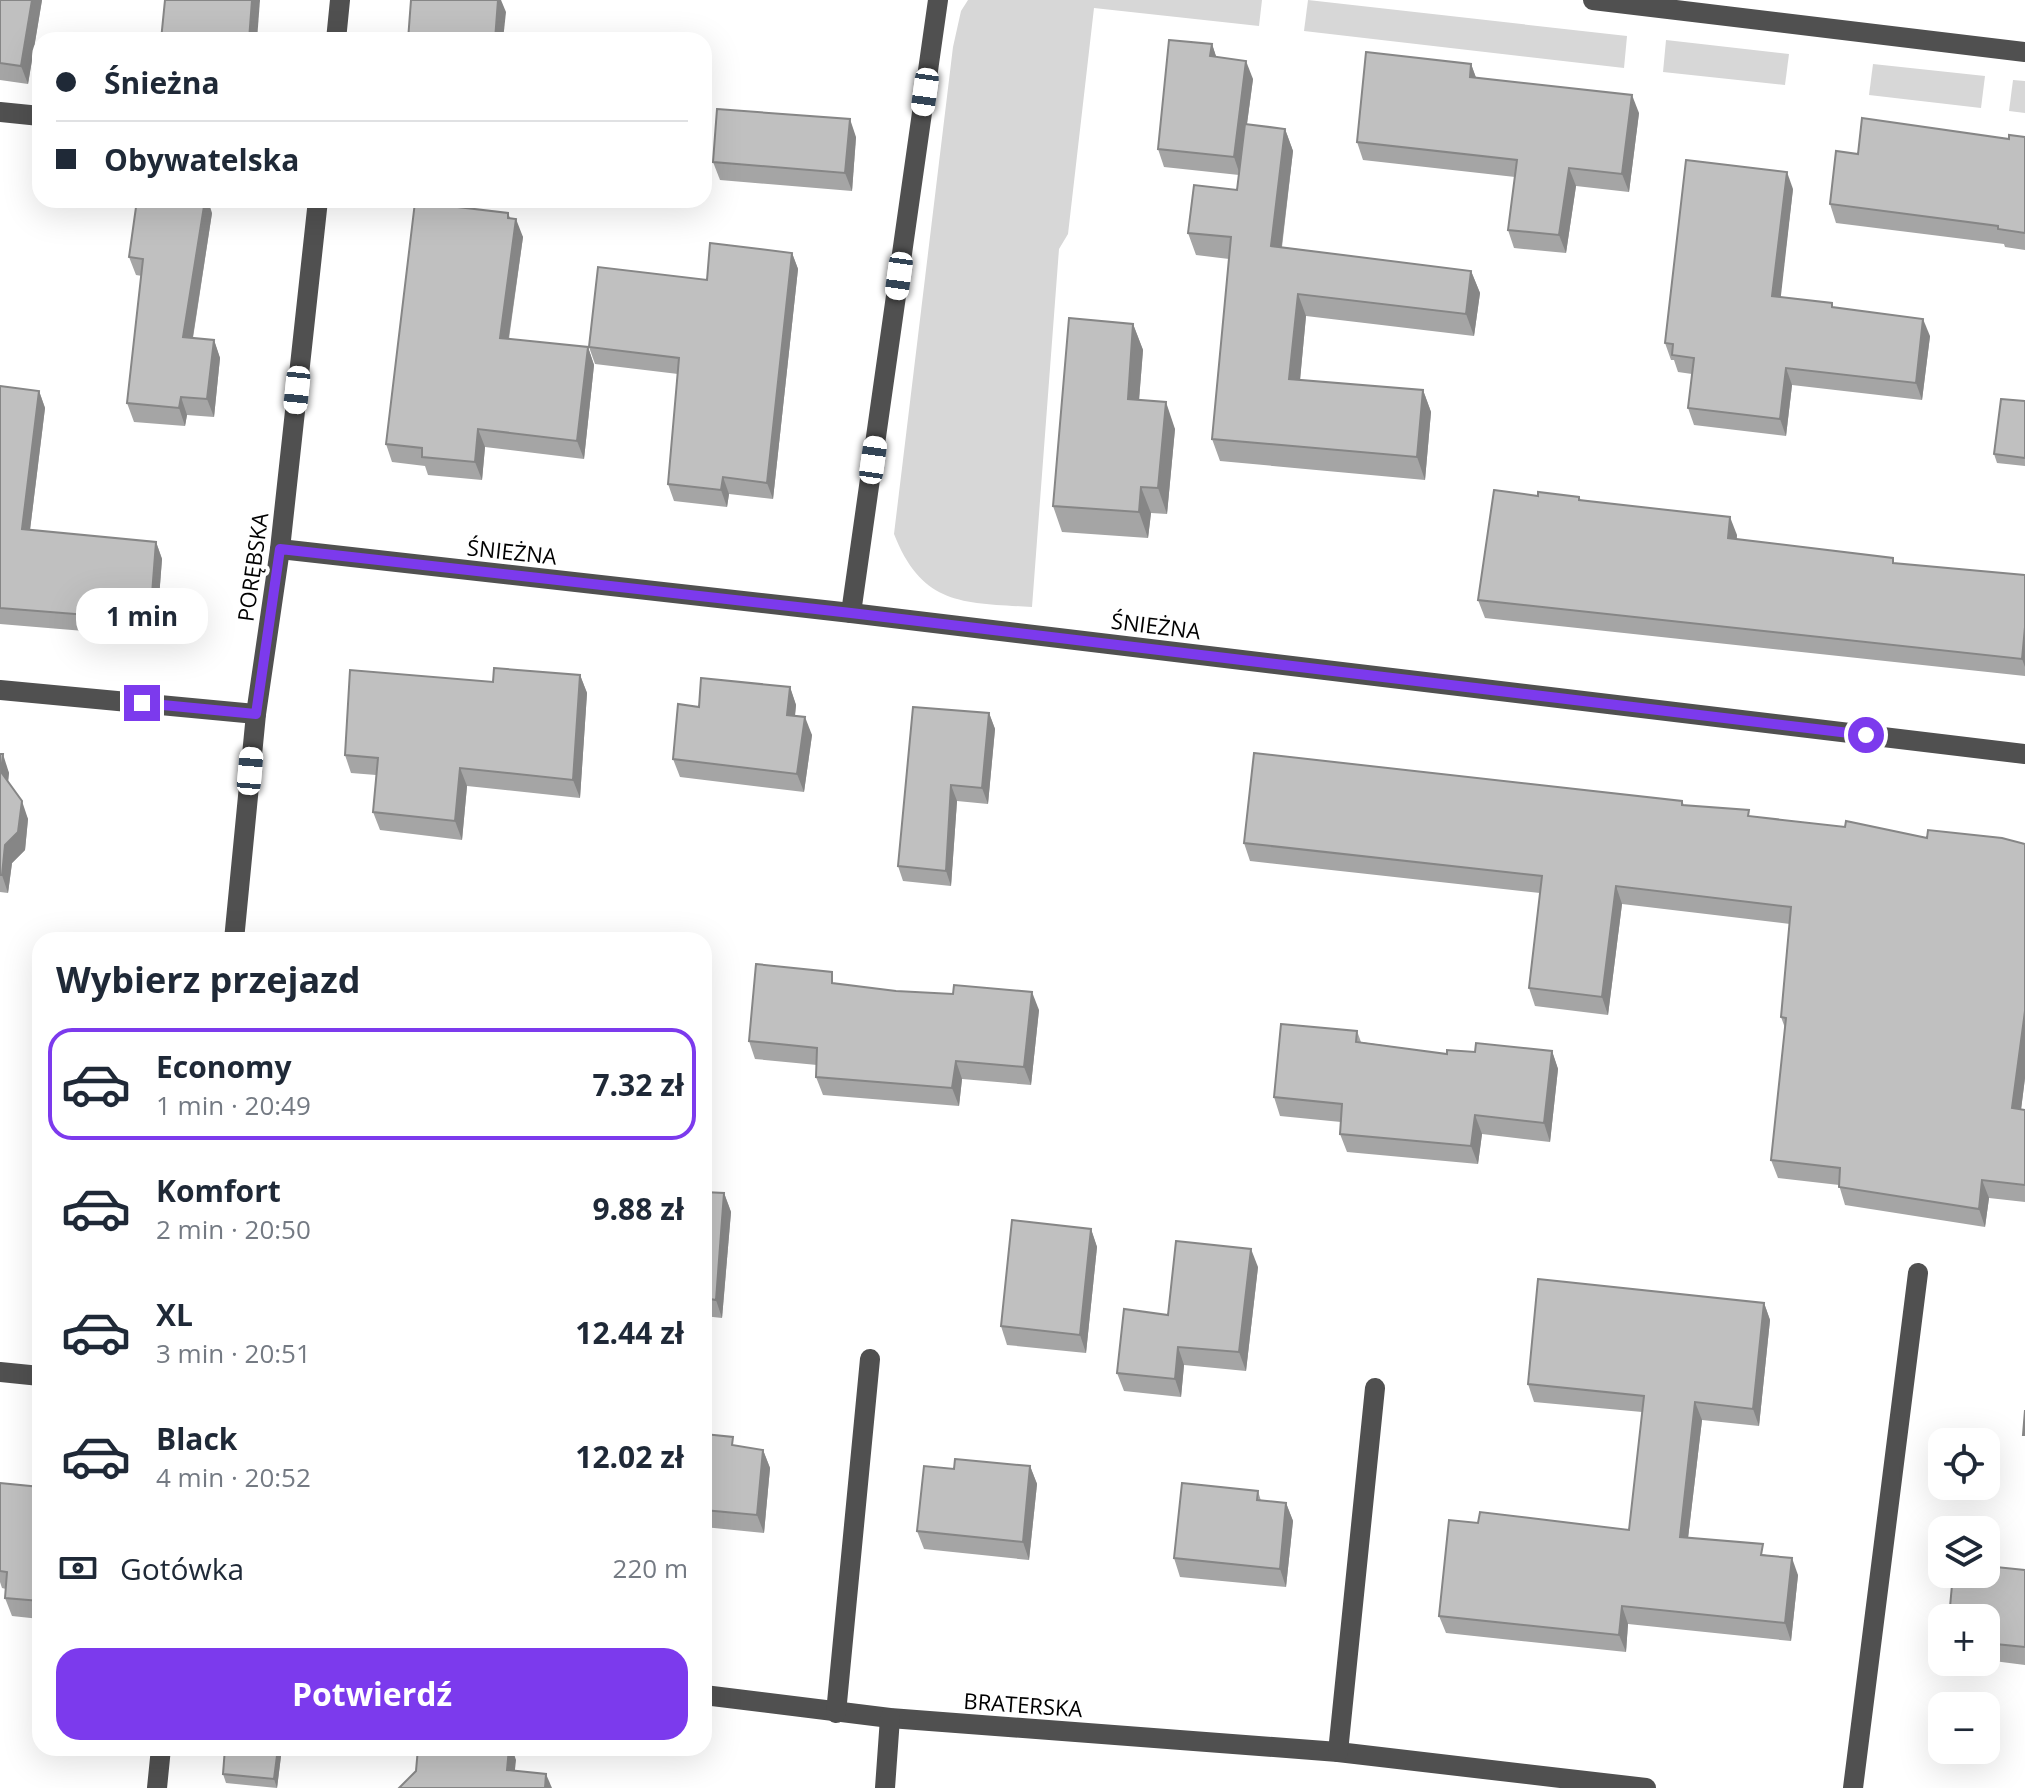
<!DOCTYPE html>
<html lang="pl">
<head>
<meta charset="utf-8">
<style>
  body { margin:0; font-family:"Open Sans",sans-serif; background:#f2f2f3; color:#1f2937; height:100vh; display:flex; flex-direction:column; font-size:30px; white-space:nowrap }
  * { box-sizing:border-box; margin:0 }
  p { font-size:26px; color:#747a83 }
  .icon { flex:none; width:44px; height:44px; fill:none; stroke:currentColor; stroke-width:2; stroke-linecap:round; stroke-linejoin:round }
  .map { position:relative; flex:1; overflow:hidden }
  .drawer { position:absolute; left:32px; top:932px; width:680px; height:824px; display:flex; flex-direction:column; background:#fff; border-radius:24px; box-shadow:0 8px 32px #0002 }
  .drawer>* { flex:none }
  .top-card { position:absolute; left:32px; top:32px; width:680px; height:176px; border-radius:24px; box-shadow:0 8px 32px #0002; display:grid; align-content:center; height:176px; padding:0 24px; background:#fff }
  .tools { position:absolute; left:1928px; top:1428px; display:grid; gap:16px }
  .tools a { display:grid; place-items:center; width:72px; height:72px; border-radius:16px; background:#fff; box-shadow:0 8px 32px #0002; font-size:40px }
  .end { position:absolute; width:36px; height:36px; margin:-18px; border:10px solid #7c3aed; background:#fff; box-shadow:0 0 0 4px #fff }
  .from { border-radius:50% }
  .bubble { position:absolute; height:56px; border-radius:24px; background:#fff; box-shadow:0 8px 32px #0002; font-size:26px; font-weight:700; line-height:56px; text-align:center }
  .car { position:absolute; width:24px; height:48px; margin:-24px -12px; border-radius:10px; box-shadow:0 0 6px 2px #0007; background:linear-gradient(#fff 24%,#345 0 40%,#fff 0 76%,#345 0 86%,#fff 0) }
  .top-card b { display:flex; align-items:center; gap:28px; height:76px; font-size:30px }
  .top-card b+b { border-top:2px solid #e0e1e3 }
  .top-card i { width:20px; height:20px; background:#1f2937 }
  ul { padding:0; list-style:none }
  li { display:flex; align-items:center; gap:24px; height:112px; margin:0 16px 12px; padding:0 8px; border:4px solid transparent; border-radius:24px }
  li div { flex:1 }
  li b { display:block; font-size:30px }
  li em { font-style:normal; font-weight:700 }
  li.on { border-color:#7c3aed }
  li>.icon { width:72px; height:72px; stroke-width:1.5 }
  h2 { padding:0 24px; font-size:36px; line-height:96px }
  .pay { display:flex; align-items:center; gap:20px; height:88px; padding:0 24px; font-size:30px }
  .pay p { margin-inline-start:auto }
  .action { display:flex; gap:16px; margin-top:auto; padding:16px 24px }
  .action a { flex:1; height:92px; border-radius:24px; background:#7c3aed; color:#fff; font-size:32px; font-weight:700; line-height:92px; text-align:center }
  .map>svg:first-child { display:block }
  .green { fill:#d7d7d7 }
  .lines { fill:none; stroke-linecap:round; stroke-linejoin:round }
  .minor { stroke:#505050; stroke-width:20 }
  .wall { fill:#a5a5a5 }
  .shaded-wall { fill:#868686 }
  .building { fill:#c0c0c0; stroke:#868686; stroke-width:2 }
  .route { stroke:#7c3aed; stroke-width:10 }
  .labels { text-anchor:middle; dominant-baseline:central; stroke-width:8; stroke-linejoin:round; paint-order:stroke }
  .street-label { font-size:22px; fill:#000; stroke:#fff }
</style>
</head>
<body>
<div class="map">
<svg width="2025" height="1788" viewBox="0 0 2025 1788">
  <rect width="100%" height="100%" fill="#fff"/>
  <g class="green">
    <path d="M968 0H1262L1259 26 1094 8 1068 234 1059 249 1032 607C964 603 922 606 894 534L953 47 961 11Z"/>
    <path d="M1308 0 1627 36 1624 68 1304 31Z"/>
    <path d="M1666 40 1789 54 1785 85 1663 72Z"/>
    <path d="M1873 64 1985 76 1981 108 1869 95Z"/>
    <path d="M2013 80 2025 81V113L2009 111Z"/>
  </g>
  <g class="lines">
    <g class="minor">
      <path d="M1593 0 2025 52"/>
      <path d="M336 40 340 0"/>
      <path d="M0 112 40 116"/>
      <path d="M280 549 851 613 2025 754"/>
      <path d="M851 613 938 0"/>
      <path d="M0 690 256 714"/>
      <path d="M234 940 256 714 280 549 318 200"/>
      <path d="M0 1372 40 1376"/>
      <path d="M704 1695 890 1718 1338 1752 1646 1788"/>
      <path d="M836 1713 870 1359"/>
      <path d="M1338 1752 1375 1388"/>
      <path d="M157 1788 161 1748"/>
      <path d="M885 1788 890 1718"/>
      <path d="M1853 1788 1918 1273"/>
    </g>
  </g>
  <g class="wall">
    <path d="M0 0H42L28 84 0 80Z"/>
    <path d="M1212 44 1216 57 1253 79 1247 124 1285 129 1293 151 1282 247 1471 271 1480 293 1474 336 1306 316 1300 380 1423 390 1431 412 1425 480 1220 461 1212 439 1229 259 1196 255 1188 233 1237 190 1239 175 1164 167 1158 149Z"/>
    <path d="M1471 64 1476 78 1639 113 1629 192 1576 186 1566 253 1514 248 1508 230 1515 177 1363 160 1357 142Z"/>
    <path d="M856 137 852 191 720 180 713 162Z"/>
    <path d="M2025 137V250L2005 247 2004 244 1836 223 1830 204 1858 154Z"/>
    <path d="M1793 189 1780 297 1833 307 1930 336 1922 400 1792 385 1786 436 1694 425 1688 408 1692 374 1678 372 1674 360H1671L1665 343Z"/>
    <path d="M212 213 193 338 214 340 220 358 214 417 187 415 185 426 134 422 127 403 142 276 136 275 129 257Z"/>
    <path d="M510 218 523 237 509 339 588 347 594 365 584 459 485 447 482 480 428 475 425 466 392 462 386 444Z"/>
    <path d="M792 253 798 269 773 499 729 494 727 507 674 501 668 484 678 374 595 364 589 347Z"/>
    <path d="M1133 324 1143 350 1139 400 1175 429 1167 514 1151 513 1148 538 1062 532 1053 506Z"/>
    <path d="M0 386 39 391 45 408 30 530 156 542 162 559 156 637 0 624Z"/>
    <path d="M2025 401V466L1997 463 1994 454Z"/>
    <path d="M1538 496 1579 497 1581 500 1737 535V540L1895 564 2025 575V676L1485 618 1478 600Z"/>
    <path d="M580 675 587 693 580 798 467 786 462 840 380 830 373 812 376 775 351 773 345 755 493 682Z"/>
    <path d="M790 687 796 705 795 716 812 735 804 792 680 777 673 759 699 707Z"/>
    <path d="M989 713 995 729 988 804 957 801 951 886 903 881 898 866Z"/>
    <path d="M0 754 9 773 8 782 28 819 25 850 12 863 8 893 0 892Z"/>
    <path d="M1682 801 1684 805 1751 816 1927 838 2025 844V1078L2021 1109 2025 1110V1202L1989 1198 1985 1227 1845 1205 1839 1185 1778 1178 1771 1160 1785 1028 1781 1017 1790 924 1622 904 1608 1015 1535 1006 1529 988 1540 893 1250 861 1244 843Z"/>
    <path d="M836 984 1039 1010 1031 1085 962 1079 959 1106 823 1095 816 1077 817 1065 755 1059 749 1041Z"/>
    <path d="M1357 1031 1361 1042 1447 1054 1552 1051 1558 1069 1550 1142 1482 1134 1478 1164 1347 1152 1340 1134 1341 1122 1280 1116 1274 1097Z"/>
    <path d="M704 1192 724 1193 731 1212 722 1318 704 1316Z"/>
    <path d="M1091 1229 1097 1247 1086 1353 1007 1345 1001 1326Z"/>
    <path d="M1258 1267 1246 1371 1184 1365 1181 1397 1124 1391 1117 1373 1168 1315Z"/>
    <path d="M1764 1303 1770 1320 1759 1426 1702 1420 1688 1538 1767 1555 1798 1575 1791 1641 1628 1624 1626 1652 1446 1633 1439 1616 1478 1523 1629 1530 1642 1412 1534 1402 1528 1384Z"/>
    <path d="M704 1434 736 1446 763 1450 770 1468 764 1533 704 1527Z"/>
    <path d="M1030 1466 1037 1484 1029 1560 924 1549 917 1531 954 1469Z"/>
    <path d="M0 1483 40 1487V1619L12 1616 5 1598 6 1589 2 1588 0 1582Z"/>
    <path d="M1258 1491 1261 1501 1286 1503 1293 1521 1286 1587 1180 1577 1174 1558Z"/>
    <path d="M2025 1570V1665L1986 1660V1618L1982 1575Z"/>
    <path d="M225 1748H282L277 1788 226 1783 223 1774Z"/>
  </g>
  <g class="shaded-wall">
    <path d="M32 0H42L28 84 21 66Z"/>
    <path d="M252 0H260L257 40H249Z"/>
    <path d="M498 0H501L506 12 503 40H495Z"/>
    <path d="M1212 44 1218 62 1210 56Z"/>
    <path d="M1246 61 1253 79 1240 175 1234 157Z"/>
    <path d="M1471 64 1478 83 1470 77Z"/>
    <path d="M1632 95 1639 113 1629 192 1622 174Z"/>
    <path d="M850 119 856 137 852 191 845 173Z"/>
    <path d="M1285 129 1293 151 1279 268 1271 246Z"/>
    <path d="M1569 168 1576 186 1566 253 1559 235Z"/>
    <path d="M1787 172 1793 189 1779 313 1772 296Z"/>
    <path d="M205 200H208L212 213 190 355 183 337Z"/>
    <path d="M508 213 515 231 516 219 523 237 506 356 500 338Z"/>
    <path d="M792 253 798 269 773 499 767 483Z"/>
    <path d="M1471 271 1480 293 1474 336 1466 314Z"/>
    <path d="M1298 294 1306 316 1298 401 1289 379Z"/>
    <path d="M1923 319 1930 336 1922 400 1916 383Z"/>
    <path d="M1133 324 1143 350 1137 425 1128 399Z"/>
    <path d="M214 340 220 358 214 417 207 399Z"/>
    <path d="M588 347 594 365 584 459 577 441Z"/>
    <path d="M1786 368 1792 385 1786 436 1780 419Z"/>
    <path d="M1423 390 1431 412 1425 480 1417 457Z"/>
    <path d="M39 391 45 408 28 546 22 529Z"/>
    <path d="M181 397 187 415 185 426 179 408Z"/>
    <path d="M1166 402 1175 429 1167 514 1158 488Z"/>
    <path d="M478 429 485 447 482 480 475 462Z"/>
    <path d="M723 477 729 494 727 507 721 490Z"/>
    <path d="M1141 487 1151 513 1148 538 1139 512Z"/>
    <path d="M1730 517 1737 535 1734 557 1728 538Z"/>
    <path d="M156 542 162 559 156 637 150 620Z"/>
    <path d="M2025 627V667L2022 659Z"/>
    <path d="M580 675 587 693 580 798 573 780Z"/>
    <path d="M790 687 796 705 793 733 787 715Z"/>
    <path d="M989 713 995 729 988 804 982 788Z"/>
    <path d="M805 717 812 735 804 792 797 774Z"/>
    <path d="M3 754 9 773 7 790 1 772Z"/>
    <path d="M460 768 467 786 462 840 455 821Z"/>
    <path d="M951 785 957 801 951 886 946 871Z"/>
    <path d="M22 801 28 819 25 850 12 863 8 893 2 875 5 845Z"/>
    <path d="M1616 886 1622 904 1608 1015 1602 997Z"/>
    <path d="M1032 992 1039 1010 1031 1085 1024 1067Z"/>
    <path d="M2025 1011V1078L2019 1126 2012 1108Z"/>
    <path d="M1552 1051 1558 1069 1550 1142 1544 1123Z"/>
    <path d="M956 1061 962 1079 959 1106 952 1088Z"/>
    <path d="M1475 1115 1482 1134 1478 1164 1471 1146Z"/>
    <path d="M1982 1180 1989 1198 1985 1227 1979 1209Z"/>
    <path d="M724 1193 731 1212 722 1318 716 1300Z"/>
    <path d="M1091 1229 1097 1247 1086 1353 1080 1335Z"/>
    <path d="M1251 1249 1258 1267 1246 1371 1239 1352Z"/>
    <path d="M1764 1303 1770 1320 1759 1426 1753 1409Z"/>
    <path d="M1178 1347 1184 1365 1181 1397 1175 1379Z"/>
    <path d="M1695 1402 1702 1420 1686 1555 1680 1537Z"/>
    <path d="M763 1450 770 1468 764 1533 757 1515Z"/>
    <path d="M1030 1466 1037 1484 1029 1560 1023 1542Z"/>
    <path d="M1286 1503 1293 1521 1286 1587 1280 1569Z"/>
    <path d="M1792 1558 1798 1575 1791 1641 1785 1623Z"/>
    <path d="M1622 1606 1628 1624 1626 1652 1619 1635Z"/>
    <path d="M278 1748H282L277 1788 274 1779Z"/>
    <path d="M509 1748H512L516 1760 513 1788 507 1770Z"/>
    <path d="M546 1774 552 1788H545Z"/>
  </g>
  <g class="building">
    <path d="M0 0H32L21 66 0 63Z"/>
    <path d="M165 0H252L249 40H161Z"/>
    <path d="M411 0H498L495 40H408Z"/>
    <path d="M1169 40 1212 44 1210 56 1246 61 1234 157 1158 149Z"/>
    <path d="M1366 52 1471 64 1470 77 1632 95 1622 174 1569 168 1559 235 1508 230 1517 160 1357 142Z"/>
    <path d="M717 109 850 119 845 173 713 162Z"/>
    <path d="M1862 118 2009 139V135L2025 137V233L1998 229V226L1830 204 1836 151 1858 154Z"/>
    <path d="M1245 124 1285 129 1271 246 1471 271 1466 314 1298 294 1289 379 1423 390 1417 457 1212 439 1231 237 1188 233 1194 185 1237 190Z"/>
    <path d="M1686 160 1787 172 1772 296 1832 303V307L1923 319 1916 383 1786 368 1780 419 1688 408 1694 358 1672 355 1673 344 1665 343Z"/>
    <path d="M137 200H205L183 337 214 340 207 399 181 397 179 408 127 403 143 259 129 257Z"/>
    <path d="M415 202 508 213V218L516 219 500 338 588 347 577 441 478 429 475 462 422 457V448L386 444Z"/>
    <path d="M710 243 792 253 767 483 723 477 721 490 668 484 679 358 589 347 598 267 707 280Z"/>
    <path d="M1069 318 1133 324 1128 399 1166 402 1158 488 1141 487 1139 512 1053 506Z"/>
    <path d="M0 386 39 391 22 529 156 542 150 620 0 608Z"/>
    <path d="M2001 399 2025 401V458L1994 454Z"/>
    <path d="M1494 490 1538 496V492L1579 497V500L1730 517 1728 538 1893 558V563L2025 575V627L2022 659 1478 600Z"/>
    <path d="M494 668 580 675 573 780 460 768 455 821 373 812 378 758 345 755 350 670 493 682Z"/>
    <path d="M701 678 790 687 787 715 805 717 797 774 673 759 678 704 699 707Z"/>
    <path d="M913 707 989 713 982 788 951 785 946 871 898 866Z"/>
    <path d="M1254 753 1682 801V805L1749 810 1748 816 1845 827 1846 821 1927 838 1928 830 2002 838 2025 844V1011L2012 1108 2025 1110V1185L1982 1180 1979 1209 1839 1187 1840 1168 1771 1160 1786 1018 1781 1017 1791 907 1616 886 1602 997 1529 988 1542 876 1244 843Z"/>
    <path d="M0 754H3L1 772 22 801 18 832 5 845 2 875H0Z"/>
    <path d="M353 934 408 940H353Z"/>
    <path d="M756 964 832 972V983L896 991 953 994 954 985 1032 992 1024 1067 956 1061 952 1088 816 1077 817 1048 749 1041Z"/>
    <path d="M1281 1024 1357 1031 1356 1042 1447 1054V1050L1475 1052 1476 1043 1552 1051 1544 1123 1475 1115 1471 1146 1340 1134 1342 1104 1274 1097Z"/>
    <path d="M704 1192 724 1193 716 1300 704 1298Z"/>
    <path d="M1012 1220 1091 1229 1080 1335 1001 1326Z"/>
    <path d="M1176 1241 1251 1249 1239 1352 1178 1347 1175 1379 1117 1373 1124 1309 1168 1315Z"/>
    <path d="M1538 1279 1764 1303 1753 1409 1695 1402 1680 1537 1763 1544 1761 1555 1792 1558 1785 1623 1622 1606 1619 1635 1439 1616 1449 1520 1478 1523 1480 1512 1629 1530 1644 1396 1528 1384Z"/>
    <path d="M2025 1410V1435H2023Z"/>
    <path d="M704 1434 733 1437 732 1445 763 1450 757 1515 704 1510Z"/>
    <path d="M955 1459 1030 1466 1023 1542 917 1531 924 1466 954 1469Z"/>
    <path d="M0 1483 40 1487V1601L5 1598 7 1572 0 1571Z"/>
    <path d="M1182 1483 1258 1491 1257 1500 1286 1503 1280 1569 1174 1558Z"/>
    <path d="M1986 1566 2025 1570V1647L1986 1643V1618H1949L1953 1574 1982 1575 1983 1574H1986Z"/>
    <path d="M225 1748H278L274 1779 223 1774Z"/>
    <path d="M418 1748H509L507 1770 546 1774 545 1788H399L416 1771Z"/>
  </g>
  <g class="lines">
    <path class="route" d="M142 703 256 714 280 549 851 613 1866 735"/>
  </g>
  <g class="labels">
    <g class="street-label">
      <text transform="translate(512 551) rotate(6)">ŚNIEŻNA</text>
      <text transform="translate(252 567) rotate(-82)">PORĘBSKA</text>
      <text transform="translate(1156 625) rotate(7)">ŚNIEŻNA</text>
      <text transform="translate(1023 1704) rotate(4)">BRATERSKA</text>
    </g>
  </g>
</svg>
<div class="tools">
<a><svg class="icon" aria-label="locate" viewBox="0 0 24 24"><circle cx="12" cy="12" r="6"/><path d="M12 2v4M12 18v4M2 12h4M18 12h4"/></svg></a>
<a><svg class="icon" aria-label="layers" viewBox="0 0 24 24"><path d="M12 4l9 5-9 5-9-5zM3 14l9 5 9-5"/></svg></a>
<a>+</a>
<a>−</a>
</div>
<i class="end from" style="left:1866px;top:735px"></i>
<i class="end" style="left:142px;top:703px"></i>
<div class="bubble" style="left:76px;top:588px;width:132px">1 min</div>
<i class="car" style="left:925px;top:92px;rotate:188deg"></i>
<i class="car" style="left:899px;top:276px;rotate:188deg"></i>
<i class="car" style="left:297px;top:390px;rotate:186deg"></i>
<i class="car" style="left:873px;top:460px;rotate:8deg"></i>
<i class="car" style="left:250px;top:771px;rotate:5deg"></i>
<div class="top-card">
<b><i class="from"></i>Śnieżna</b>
<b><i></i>Obywatelska</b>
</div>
<section class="drawer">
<h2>Wybierz przejazd</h2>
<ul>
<li class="on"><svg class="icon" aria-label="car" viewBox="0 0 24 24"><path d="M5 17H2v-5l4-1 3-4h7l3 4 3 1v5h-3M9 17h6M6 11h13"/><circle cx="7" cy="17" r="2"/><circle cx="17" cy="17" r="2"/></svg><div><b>Economy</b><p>1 min · 20:49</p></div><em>7.32 zł</em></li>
<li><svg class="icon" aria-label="car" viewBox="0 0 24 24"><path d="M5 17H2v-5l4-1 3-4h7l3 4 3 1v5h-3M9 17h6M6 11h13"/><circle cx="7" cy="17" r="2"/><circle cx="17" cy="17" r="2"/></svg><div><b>Komfort</b><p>2 min · 20:50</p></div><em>9.88 zł</em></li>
<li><svg class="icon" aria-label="car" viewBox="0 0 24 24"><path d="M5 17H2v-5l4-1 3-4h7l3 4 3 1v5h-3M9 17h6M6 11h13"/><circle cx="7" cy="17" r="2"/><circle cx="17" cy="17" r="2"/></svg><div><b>XL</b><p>3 min · 20:51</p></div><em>12.44 zł</em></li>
<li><svg class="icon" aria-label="car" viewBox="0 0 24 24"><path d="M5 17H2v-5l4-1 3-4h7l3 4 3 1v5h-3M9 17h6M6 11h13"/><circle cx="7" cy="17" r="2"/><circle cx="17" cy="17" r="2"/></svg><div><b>Black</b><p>4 min · 20:52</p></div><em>12.02 zł</em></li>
</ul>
<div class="pay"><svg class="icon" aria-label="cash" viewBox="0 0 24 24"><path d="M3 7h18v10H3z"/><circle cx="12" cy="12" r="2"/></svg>Gotówka<p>220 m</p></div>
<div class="action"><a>Potwierdź</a></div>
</section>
</div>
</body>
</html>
